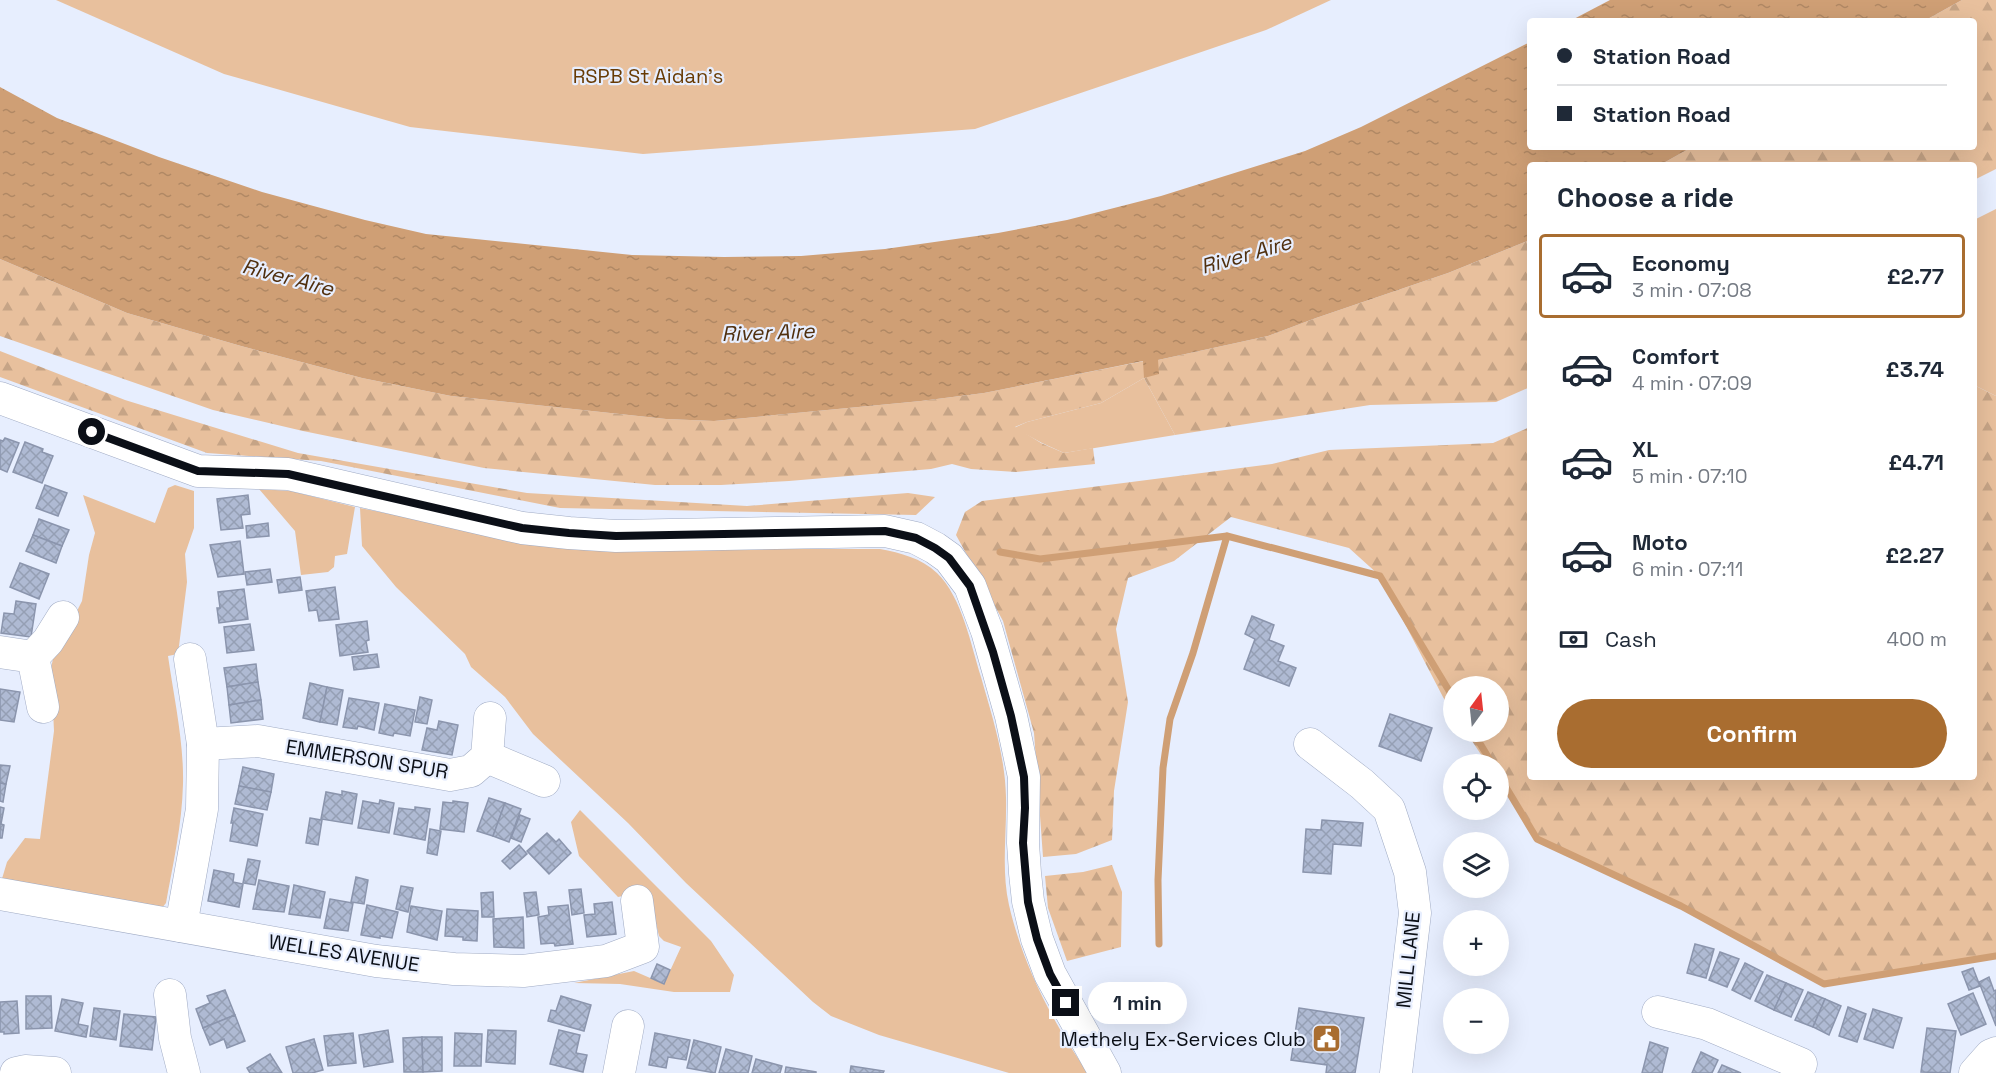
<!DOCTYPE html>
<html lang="en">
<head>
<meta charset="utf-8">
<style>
  body { margin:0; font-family:"Space Grotesk",sans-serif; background:#f2f2f3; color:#1f2937; height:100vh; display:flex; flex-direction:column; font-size:22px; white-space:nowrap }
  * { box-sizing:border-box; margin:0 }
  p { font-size:20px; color:#747a83 }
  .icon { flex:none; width:33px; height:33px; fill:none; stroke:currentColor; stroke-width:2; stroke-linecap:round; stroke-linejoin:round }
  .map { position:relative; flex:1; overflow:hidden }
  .drawer { position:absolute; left:1527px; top:162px; width:450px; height:618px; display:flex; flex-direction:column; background:#fff; border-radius:6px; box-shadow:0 6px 24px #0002 }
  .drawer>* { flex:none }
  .top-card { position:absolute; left:1527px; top:18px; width:450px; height:132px; border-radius:6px; box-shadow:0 6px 24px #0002; display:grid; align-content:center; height:132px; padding:0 30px; background:#fff }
  .needle { width:39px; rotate:15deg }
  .fabs { position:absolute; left:1443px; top:676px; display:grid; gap:12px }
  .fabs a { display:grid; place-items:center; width:66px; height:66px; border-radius:50%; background:#fff; box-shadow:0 6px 24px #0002; font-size:30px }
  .end { position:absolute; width:27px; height:27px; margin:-14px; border:8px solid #0b0f17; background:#fff; box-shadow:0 0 0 3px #fff }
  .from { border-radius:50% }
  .bubble { position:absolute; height:42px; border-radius:21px; background:#fff; box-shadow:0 6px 24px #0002; font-size:20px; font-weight:800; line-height:42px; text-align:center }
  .top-card b { display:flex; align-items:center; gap:21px; height:57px; font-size:22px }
  .top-card b+b { border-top:2px solid #e0e1e3 }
  .top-card i { width:15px; height:15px; background:#1f2937 }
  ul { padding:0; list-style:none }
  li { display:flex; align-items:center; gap:18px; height:84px; margin:0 12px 9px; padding:0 18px; border:3px solid transparent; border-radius:6px }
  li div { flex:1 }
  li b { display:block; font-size:22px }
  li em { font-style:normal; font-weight:800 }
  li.on { border-color:#a96d30 }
  li>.icon { width:54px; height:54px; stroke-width:1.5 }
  h2 { padding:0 30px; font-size:27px; line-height:72px }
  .pay { display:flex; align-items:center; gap:15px; height:66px; padding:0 30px; font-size:22px }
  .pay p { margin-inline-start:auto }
  .cta { display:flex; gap:12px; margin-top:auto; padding:12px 30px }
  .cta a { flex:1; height:69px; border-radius:36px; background:#a96d30; color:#fff; font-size:24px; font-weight:800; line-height:69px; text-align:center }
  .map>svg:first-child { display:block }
  .green { fill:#e8c09d }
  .forest { fill:url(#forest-firs) }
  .water { fill:url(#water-ripples) }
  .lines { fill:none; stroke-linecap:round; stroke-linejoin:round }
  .stream { stroke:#cf9f75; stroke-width:7 }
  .building { fill:url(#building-cross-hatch); stroke:#8b95ad; stroke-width:1.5 }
  .minor-casing { stroke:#a0abc4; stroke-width:33 }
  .minor { stroke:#fff; stroke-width:32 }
  .route { stroke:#0b0f17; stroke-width:8 }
  .labels { text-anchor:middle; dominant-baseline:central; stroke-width:4.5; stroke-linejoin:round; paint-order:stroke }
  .park-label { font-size:20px; fill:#683b05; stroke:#e7eefe }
  .street-label { font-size:20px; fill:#0b0f17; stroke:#e7eefe }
  .poi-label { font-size:20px; fill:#0b0f17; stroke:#e7eefe; text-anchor:end }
  .water-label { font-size:21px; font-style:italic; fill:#502f0e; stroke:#e7eefe }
</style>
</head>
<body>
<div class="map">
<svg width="1996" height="1073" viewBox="0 0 1996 1073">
  <defs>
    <pattern id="forest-firs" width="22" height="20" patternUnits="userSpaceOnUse" patternTransform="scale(1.5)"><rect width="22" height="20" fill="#e8c09d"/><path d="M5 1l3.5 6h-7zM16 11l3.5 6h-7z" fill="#c6a486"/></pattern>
    <pattern id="water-ripples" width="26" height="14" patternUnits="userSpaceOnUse" patternTransform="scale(1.5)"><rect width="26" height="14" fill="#cf9f75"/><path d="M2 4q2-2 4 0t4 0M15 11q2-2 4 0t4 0" fill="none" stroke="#b08864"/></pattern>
    <pattern id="building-cross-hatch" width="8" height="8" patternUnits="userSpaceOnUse" patternTransform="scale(1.5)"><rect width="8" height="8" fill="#afbad3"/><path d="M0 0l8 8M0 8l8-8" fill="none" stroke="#959fb4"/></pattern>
  </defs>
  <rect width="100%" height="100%" fill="#e7eefe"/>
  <g class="green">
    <path d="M56 0H1331L1266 30 975 129 643 154 410 127 224 74Z"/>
    <path d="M1996 209V396L1974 385V220Z"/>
    <path d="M1144 378 1175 435 1064 453 1042 443 1014 428 1027 422 1101 403Z"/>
    <path d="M175 485 194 491V528L185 554 187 582 178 654 168 656C174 698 184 742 183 784 182 825 173 864 166 903L161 909 1 882 7 862 25 838 40 839 54 731 51 668 53 659 82 601 89 555 95 533 83 495 155 523 168 488Z"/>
    <path d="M259 489 291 491 355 507 347 554 335 556 334 567 328 572 301 575 295 531Z"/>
    <path d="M360 508 547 545 592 549H880C901 553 921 558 937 573 962 597 971 645 981 677 992 716 1005 755 1006 797 1007 832 1001 870 1009 905 1023 966 1053 1023 1088 1073H1009L879 1035 831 1016 813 1002 686 883 628 823 533 734 505 697 471 667 465 654 396 587 362 546Z"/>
    <path d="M580 810 711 941 734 975 730 992H674L620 984 574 983 634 971 664 984 681 947 664 941 659 936 648 891 618 897 579 856 571 822Z"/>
  </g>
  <g class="forest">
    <path d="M1962 0H1996V169L1974 180V165H1660L1692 147H1974V21H1924Z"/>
    <path d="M1530 240V387L1496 402 1370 405 1175 435 1144 378 1101 403 1027 422 1015 427 1041 443 1064 453 1093 448 1095 464 1016 472 971 469 952 464 931 469 789 481 721 485H655L484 468 303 431 213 410 0 336V259L127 313 241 346 362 378 451 396 666 419 714 421 921 401 984 393 1144 361 1145 378 1158 360 1268 336 1316 318 1448 273Z"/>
    <path d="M0 351 125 400 298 453 527 493 747 506 908 493 935 497 916 515 560 508 321 461 207 453 0 377Z"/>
    <path d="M1974 385 1996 396V956L1824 984 1681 906 1537 839 1499 781 1498 765H1488L1466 732H1498V687H1454L1453 713 1443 697 1380 576 1349 548 1231 517 1174 561 1128 578 1116 629 1128 702 1114 791 1112 840 1076 854 1043 857 1034 733 1003 621 956 535 965 512 982 501 1272 464 1329 450 1493 443 1530 427V777H1974Z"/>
    <path d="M1112 865 1122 892 1121 947 1067 961 1048 908 1045 876 1083 872Z"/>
  </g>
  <g class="water">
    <path d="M1610 0H1962L1924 21H1570Z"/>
    <path d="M1530 42V147H1692L1660 165H1530V240L1448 273 1316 318 1268 336 1158 360 1159 374 1144 378 1143 361 984 393 921 401 714 421 666 419 451 396 362 378 241 346 127 313 0 259V87L57 118 159 157 262 192 365 220 426 234 632 255 724 257 801 256 885 249 998 233 1067 220 1161 196 1305 151 1361 127Z"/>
  </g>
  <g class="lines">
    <g class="stream">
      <path d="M1000 552 1040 559 1227 536 1380 576 1454 699"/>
      <path d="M1473 732 1493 765"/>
      <path d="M1498 774 1537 839 1681 906 1824 984 1996 956"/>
      <path d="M1159 944 1158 880 1163 768 1170 719 1193 653 1227 536"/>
    </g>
  </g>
  <g class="building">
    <path d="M5 438 19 443 7 472 0 469V440L3 441Z"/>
    <path d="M25 442 43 449 42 452 53 456 42 483 13 472Z"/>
    <path d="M45 485 67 493 58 516 36 508Z"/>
    <path d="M248 495 250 514 241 515 243 528 221 530 217 499Z"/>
    <path d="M39 519 69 530 62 546 33 535Z"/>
    <path d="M268 523 269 536 247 538 246 526Z"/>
    <path d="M33 535 62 546 56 563 26 551Z"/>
    <path d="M240 541 244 574 218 577 210 545Z"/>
    <path d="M20 563 49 574 39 599 10 587Z"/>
    <path d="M270 569 272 582 247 585 245 572Z"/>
    <path d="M300 577 302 590 279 593 277 580Z"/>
    <path d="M335 587 339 619 319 621 317 610 309 611 306 591Z"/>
    <path d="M244 589 248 619 219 623 217 608H220L218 592Z"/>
    <path d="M16 601 36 604 31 637 1 633 4 613 14 614Z"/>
    <path d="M1252 616 1274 625 1269 640 1284 646 1278 661 1296 668 1289 686 1244 669 1255 639 1245 634Z"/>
    <path d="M367 621 369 640 366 641 368 652 340 656 336 625Z"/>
    <path d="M250 624 254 650 227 653 224 627Z"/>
    <path d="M377 654 379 667 354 670 352 657Z"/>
    <path d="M256 664 258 682 227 687 224 668Z"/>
    <path d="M258 682 261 700 229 705 227 687Z"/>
    <path d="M310 683 327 687 320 722 303 718Z"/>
    <path d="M327 687 343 690 337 725 320 722Z"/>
    <path d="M0 689 20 692 14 722 0 720Z"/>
    <path d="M420 697 432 700 427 724 415 722Z"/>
    <path d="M349 698 379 703 374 730 358 726 357 729 343 727Z"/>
    <path d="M261 700 263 719 231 723 229 705Z"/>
    <path d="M385 704 415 710 410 736 394 733 393 736 379 733Z"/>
    <path d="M1390 714 1432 728 1421 761 1379 746Z"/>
    <path d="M439 721 458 725 452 755 422 750 427 728 437 730Z"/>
    <path d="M0 765 10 766 6 784 0 783Z"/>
    <path d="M243 767 274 774 271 792 239 786Z"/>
    <path d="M0 783 6 784 3 802 0 801Z"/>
    <path d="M239 786 271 792 267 810 235 804Z"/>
    <path d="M342 791 357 794 352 824 321 819 326 792 342 795Z"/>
    <path d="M489 798 505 803 493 836 477 831Z"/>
    <path d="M380 800 394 803 389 833 358 828 363 801 379 804Z"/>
    <path d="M453 801 468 803 464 832 440 829 443 802 453 803Z"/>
    <path d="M505 803 521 809 509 842 493 836Z"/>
    <path d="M0 807 4 808 1 824 4 825 2 838H0Z"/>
    <path d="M415 807 430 809 425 840 394 834 399 808 415 810Z"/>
    <path d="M234 808 263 814 257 846 230 841 233 823H231Z"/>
    <path d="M520 815 530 819 521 842 511 838Z"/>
    <path d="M310 818 322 820 318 845 306 843Z"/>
    <path d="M1322 820 1363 823 1361 846 1333 844 1331 874 1303 872 1306 829 1321 830Z"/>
    <path d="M430 829 441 831 437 855 427 853Z"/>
    <path d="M547 833 556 842 559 839 571 853 549 874 527 851Z"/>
    <path d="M519 845 527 854 510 869 502 861Z"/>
    <path d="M248 859 260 861 255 885 243 883Z"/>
    <path d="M214 870 234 874 233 882 243 884 239 907 208 901Z"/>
    <path d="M356 877 368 880 364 904 351 902Z"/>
    <path d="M259 880 289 886 284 912 253 909Z"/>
    <path d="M294 885 325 892 320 918 289 914Z"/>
    <path d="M401 886 413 888 408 912 396 909Z"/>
    <path d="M581 889 584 913 572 915 569 890Z"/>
    <path d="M493 892 494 917H482L481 893Z"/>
    <path d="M536 892 539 915 527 917 524 893Z"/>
    <path d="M330 899 353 903 348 931 324 928Z"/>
    <path d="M612 902 616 934 587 937 584 915 595 914 594 904Z"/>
    <path d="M367 905 398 912 392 938 380 936V938L361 935Z"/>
    <path d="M568 905 573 944 555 946 554 943 541 944 538 917 549 915 548 907Z"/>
    <path d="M411 906 442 911 437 940 407 932Z"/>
    <path d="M447 909 478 911 477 941 463 940V937L445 936Z"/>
    <path d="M523 917 524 948 494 947 493 919Z"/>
    <path d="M1695 944 1714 949 1706 978 1687 973Z"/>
    <path d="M1720 952 1739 959 1727 987 1709 980Z"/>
    <path d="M1745 963 1763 972 1750 999 1732 990Z"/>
    <path d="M657 964 670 970 664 984 651 978Z"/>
    <path d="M1973 968 1980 986 1969 990 1962 972Z"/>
    <path d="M1767 975 1786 983 1774 1010 1755 1001Z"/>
    <path d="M1989 977 1994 991 1996 990V1026L1979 982Z"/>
    <path d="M1786 983 1803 990 1791 1017 1774 1010Z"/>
    <path d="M225 990 235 1015 203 1028 196 1009 210 1003 207 996Z"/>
    <path d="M1808 992 1825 999 1813 1027 1795 1020Z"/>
    <path d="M1973 993 1986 1024 1961 1035 1948 1004Z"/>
    <path d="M26 996H51L52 1028 26 1029Z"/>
    <path d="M561 996 591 1005 584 1031 548 1021 551 1010 556 1011Z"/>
    <path d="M62 999 83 1003 78 1024 88 1026 86 1037 55 1031Z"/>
    <path d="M1825 999 1841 1006 1829 1035 1813 1027Z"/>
    <path d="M17 1001 19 1033 4 1034V1032H0V1002Z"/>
    <path d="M1848 1007 1866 1014 1857 1042 1839 1036Z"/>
    <path d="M94 1008 120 1011 116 1040 90 1036Z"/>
    <path d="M1299 1008 1364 1018 1355 1073H1326L1327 1065 1291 1060Z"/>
    <path d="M1873 1009 1902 1018 1893 1048 1864 1039Z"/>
    <path d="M124 1014 156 1017 152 1050 120 1046Z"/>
    <path d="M235 1015 245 1041 227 1048 224 1039 210 1045 203 1028Z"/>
    <path d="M1927 1028 1956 1031 1950 1073 1921 1072Z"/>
    <path d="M388 1030 393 1062 364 1067 359 1035Z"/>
    <path d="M488 1030 516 1031 515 1064 486 1062Z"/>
    <path d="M559 1030 580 1035 576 1053 587 1055 583 1072 550 1064Z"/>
    <path d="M353 1033 356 1063 328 1066 324 1036Z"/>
    <path d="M455 1033 482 1034 481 1066H454Z"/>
    <path d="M655 1033 690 1040 686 1060 668 1057 666 1068 649 1065Z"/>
    <path d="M422 1037 423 1072H404L403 1038Z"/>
    <path d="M422 1037H442V1071L423 1072Z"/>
    <path d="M314 1039 323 1070 312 1073H293L286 1047Z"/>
    <path d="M694 1040 721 1047 715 1073 687 1068Z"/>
    <path d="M1650 1042 1668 1048 1662 1073H1642Z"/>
    <path d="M726 1049 752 1056 748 1073H719Z"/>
    <path d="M1701 1052 1718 1060 1712 1073H1692Z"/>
    <path d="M270 1054 282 1073H250L247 1068Z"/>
    <path d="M756 1059 782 1066 780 1073H752Z"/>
    <path d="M1722 1065 1741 1073H1718Z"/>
    <path d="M851 1066 884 1071 883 1073H850Z"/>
    <path d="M786 1067 816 1072V1073H785Z"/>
  </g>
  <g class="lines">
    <defs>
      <g id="minor">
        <path d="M0 398 198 471 288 474 522 528 569 533 616 536 885 531 916 538 935 548 949 558 970 586 987 631 1011 716 1024 777 1023 843 1025 873 1028 901 1037 939 1050 974 1105 1073"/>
        <path d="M0 652 33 657"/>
        <path d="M43 707 33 657 48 641 63 617"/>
        <path d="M203 744 258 741 450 775 471 771 487 757 490 718"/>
        <path d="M1310 744 1362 784 1389 809 1410 872 1415 913 1396 1073"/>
        <path d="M487 757 544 781"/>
        <path d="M0 894 376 961 454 969 523 971 606 961 643 947 637 901"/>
        <path d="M181 926 202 809 203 744 190 659"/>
        <path d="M170 995 175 1038 184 1073"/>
        <path d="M1658 1012 1707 1024 1801 1064 1797 1073"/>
        <path d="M16 1073 25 1071 55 1073"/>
        <path d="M619 1073 628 1026"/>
        <path d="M1975 1073 1991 1055 1996 1053"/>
      </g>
    </defs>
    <use href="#minor" class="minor-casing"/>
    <use href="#minor" class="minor"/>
  </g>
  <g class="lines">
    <path class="route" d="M92 432 198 471 288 474 522 528 569 533 616 536 885 531 916 538 935 548 949 558 970 586 993 652 1011 716 1024 777 1025 808 1023 843 1028 902 1037 939 1050 974 1066 1003"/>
  </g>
  <defs>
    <symbol id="civic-square" viewBox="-11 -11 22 22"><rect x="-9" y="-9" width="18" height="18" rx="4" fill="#a96d30" stroke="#e7eefe"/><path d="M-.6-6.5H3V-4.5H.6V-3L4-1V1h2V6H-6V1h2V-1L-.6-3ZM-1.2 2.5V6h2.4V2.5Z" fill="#fff"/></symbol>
  </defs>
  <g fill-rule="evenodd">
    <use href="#civic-square" x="1310" y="1022" width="33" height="33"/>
  </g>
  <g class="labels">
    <g class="park-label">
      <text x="648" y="76">RSPB St Aidan's</text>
    </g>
    <g class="street-label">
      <text transform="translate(367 759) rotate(9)">EMMERSON SPUR</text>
      <text transform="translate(344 953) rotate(9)">WELLES AVENUE</text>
      <text transform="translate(1408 960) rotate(-84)">MILL LANE</text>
    </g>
    <g class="poi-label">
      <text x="1306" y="1039">Methely Ex-Services Club</text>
    </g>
    <g class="water-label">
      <text transform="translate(1246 254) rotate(-16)">River Aire</text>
      <text transform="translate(288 277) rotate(15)">River Aire</text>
      <text transform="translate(768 332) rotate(-2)">River Aire</text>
    </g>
  </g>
</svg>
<div class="fabs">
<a><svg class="needle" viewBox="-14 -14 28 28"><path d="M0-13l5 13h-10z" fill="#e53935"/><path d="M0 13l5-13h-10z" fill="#747a83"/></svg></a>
<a><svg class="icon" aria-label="locate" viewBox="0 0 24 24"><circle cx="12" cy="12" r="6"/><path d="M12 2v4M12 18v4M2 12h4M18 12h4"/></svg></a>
<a><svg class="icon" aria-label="layers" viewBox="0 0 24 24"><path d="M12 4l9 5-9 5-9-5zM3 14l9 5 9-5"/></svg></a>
<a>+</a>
<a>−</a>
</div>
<i class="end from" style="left:92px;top:432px"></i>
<i class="end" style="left:1066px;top:1003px"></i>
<div class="bubble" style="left:1088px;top:982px;width:99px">1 min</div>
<div class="top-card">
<b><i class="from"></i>Station Road</b>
<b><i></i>Station Road</b>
</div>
<section class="drawer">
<h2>Choose a ride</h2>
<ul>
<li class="on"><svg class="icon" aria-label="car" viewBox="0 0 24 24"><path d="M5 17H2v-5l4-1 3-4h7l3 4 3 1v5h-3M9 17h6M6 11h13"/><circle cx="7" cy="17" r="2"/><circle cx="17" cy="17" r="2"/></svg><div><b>Economy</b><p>3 min · 07:08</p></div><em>£2.77</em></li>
<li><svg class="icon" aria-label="car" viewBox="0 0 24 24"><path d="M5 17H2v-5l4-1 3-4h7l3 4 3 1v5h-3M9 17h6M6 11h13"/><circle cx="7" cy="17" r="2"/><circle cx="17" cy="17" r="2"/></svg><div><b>Comfort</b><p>4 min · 07:09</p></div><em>£3.74</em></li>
<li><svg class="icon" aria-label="car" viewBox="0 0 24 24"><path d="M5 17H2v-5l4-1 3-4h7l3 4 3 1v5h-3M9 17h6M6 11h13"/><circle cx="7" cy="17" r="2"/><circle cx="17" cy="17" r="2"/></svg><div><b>XL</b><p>5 min · 07:10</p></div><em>£4.71</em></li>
<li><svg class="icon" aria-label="car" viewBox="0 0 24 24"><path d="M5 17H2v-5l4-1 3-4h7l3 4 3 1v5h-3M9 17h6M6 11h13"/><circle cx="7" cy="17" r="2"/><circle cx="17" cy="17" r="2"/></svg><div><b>Moto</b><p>6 min · 07:11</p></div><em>£2.27</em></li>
</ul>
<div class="pay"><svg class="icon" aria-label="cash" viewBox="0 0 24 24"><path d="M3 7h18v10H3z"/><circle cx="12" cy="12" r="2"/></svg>Cash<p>400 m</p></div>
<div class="cta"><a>Confirm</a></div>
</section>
</div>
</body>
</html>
